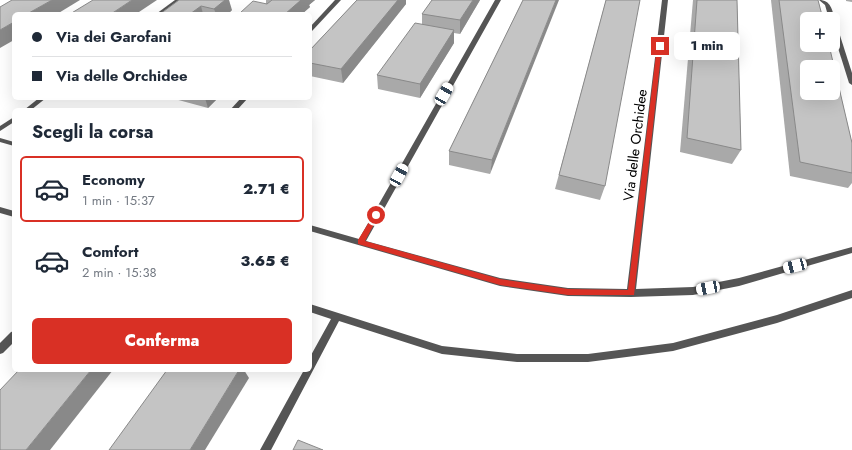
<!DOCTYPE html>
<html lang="it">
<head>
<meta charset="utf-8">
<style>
  body { margin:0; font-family:Jost,sans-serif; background:#f6f6f7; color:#1f2937; height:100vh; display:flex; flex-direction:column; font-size:15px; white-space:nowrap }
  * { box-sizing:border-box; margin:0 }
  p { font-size:13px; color:#747a83 }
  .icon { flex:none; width:22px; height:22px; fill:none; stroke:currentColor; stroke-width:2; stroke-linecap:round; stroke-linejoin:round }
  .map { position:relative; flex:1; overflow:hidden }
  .drawer { position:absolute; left:12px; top:108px; width:300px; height:264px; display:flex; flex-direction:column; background:#fff; border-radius:6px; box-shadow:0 4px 16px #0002 }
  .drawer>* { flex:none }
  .banner { position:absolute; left:12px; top:12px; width:300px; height:88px; border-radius:6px; box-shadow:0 4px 16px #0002; display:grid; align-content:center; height:88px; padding:0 20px; background:#fff }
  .buttons { position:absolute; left:800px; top:12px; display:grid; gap:8px }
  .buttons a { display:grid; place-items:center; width:40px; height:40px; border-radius:6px; background:#fff; box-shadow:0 4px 16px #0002; font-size:20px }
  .end { position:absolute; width:18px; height:18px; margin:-9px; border:5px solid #d93025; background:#fff; box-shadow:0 0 0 2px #fff }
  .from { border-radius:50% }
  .bubble { position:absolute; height:28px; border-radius:6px; background:#fff; box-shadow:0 4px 16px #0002; font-size:13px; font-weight:800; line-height:28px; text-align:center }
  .car { position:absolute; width:12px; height:24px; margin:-12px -6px; border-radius:5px; box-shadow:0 0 3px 1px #0007; background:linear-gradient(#fff 24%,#345 0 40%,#fff 0 76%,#345 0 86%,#fff 0) }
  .banner b { display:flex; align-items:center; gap:14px; height:38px; font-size:15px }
  .banner b+b { border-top:1px solid #e0e1e3 }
  .banner i { width:10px; height:10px; background:#1f2937 }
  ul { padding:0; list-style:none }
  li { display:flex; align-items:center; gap:12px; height:66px; margin:0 8px 6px; padding:0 12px; border:2px solid transparent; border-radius:6px }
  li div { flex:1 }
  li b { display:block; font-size:15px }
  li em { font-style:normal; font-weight:800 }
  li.selected { border-color:#d93025 }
  li>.icon { width:36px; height:36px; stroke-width:1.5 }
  h2 { padding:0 20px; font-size:18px; line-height:48px }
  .action { display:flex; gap:8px; margin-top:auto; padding:8px 20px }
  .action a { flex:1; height:46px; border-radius:6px; background:#d93025; color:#fff; font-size:16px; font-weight:800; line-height:46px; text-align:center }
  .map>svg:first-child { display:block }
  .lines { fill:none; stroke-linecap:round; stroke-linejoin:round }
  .street { fill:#555; fill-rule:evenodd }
  .wall { fill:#a9a9a9 }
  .shaded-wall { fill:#898989 }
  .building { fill:#c4c4c4; stroke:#898989; fill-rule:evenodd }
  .route { fill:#d93025 }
  .labels { text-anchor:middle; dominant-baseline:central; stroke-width:3.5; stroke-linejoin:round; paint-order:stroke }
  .street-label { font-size:14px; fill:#000; stroke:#fff }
</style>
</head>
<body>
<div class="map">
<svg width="852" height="450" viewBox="0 0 852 450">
  <rect width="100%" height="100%" fill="#fff"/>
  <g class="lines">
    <g class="street">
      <path d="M175 0H181L162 14H156Z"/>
      <path d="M335 0H341L312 31 310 32V27Z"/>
      <path d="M495 0H501L366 241 500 278 568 288 627 289 662 0H668L636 289 693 287 739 278 852 247V253L739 286 693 295 631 297 568 296 500 286 310 231V225L359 239Z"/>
      <path d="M819 0C831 0 832 10 835 19L834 20 829 19 825 5Z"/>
      <path d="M833 21 836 23 852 73V85L849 83 833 32Z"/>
      <path d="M39 98H46L31 110H24Z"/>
      <path d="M241 98H248L237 110H230Z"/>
      <path d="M14 117V122L0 131V126Z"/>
      <path d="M0 138 14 142V146L0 142Z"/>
      <path d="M0 207 14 211V217L0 213Z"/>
      <path d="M852 290V298L777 323 673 351 588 362H517L442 354 339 321 271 450H260L304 370H310V357L331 319 310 312V304L442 346 517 354H588L673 343 777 315Z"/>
      <path d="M14 331V342L3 353 0 354V343L11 332Z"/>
    </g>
  </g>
  <g class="wall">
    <path d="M179 0 232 10 228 14H160Z"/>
    <path d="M266 0H315L309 5 310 7 302 14H240V13L266 4Z"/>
    <path d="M357 0H406V4L343 83 310 76V50Z"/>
    <path d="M480 0 460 34 454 33V43L420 98 378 89 377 75 422 24V14Z"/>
    <path d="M523 0 490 174 449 165V151Z"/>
    <path d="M606 0 605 186 600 200 555 189Z"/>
    <path d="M693 0H737L741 150 732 164 680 152Z"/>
    <path d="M771 0H818L852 143V183L848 188 790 176Z"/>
    <path d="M846 0H852V2L846 1Z"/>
    <path d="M171 98H218L208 108Z"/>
  </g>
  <g class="shaded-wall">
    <path d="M52 0H80L57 14H27Z"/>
    <path d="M132 0H157L136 14H111Z"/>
    <path d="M216 0H229L232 10 228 14H216L214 9Z"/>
    <path d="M301 0H315L309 5 310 7 302 14H285Z"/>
    <path d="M398 0H406V4L343 83 341 69Z"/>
    <path d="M473 0H480L460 34V20Z"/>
    <path d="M556 0H559L490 174 492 160Z"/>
    <path d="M201 6 203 14H190Z"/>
    <path d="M14 22V40L0 48V30Z"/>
    <path d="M454 30V43L420 98V84Z"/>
    <path d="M205 98H218L208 108Z"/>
    <path d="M91 370H113L50 450H26Z"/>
    <path d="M239 370H244L249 378 205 450H190Z"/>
  </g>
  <g class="building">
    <path d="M12 0H52L27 14H14V22L0 30V7Z"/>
    <path d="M93 0H132L111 14H70Z"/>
    <path d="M179 0H225L214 9 201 6 190 14H160Z"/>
    <path d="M272 0H301L285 14H244L240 13 253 1 267 4Z"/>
    <path d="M357 0H398L341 69 310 63V50Z"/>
    <path d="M432 0H473L460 20 422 14Z"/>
    <path d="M523 0H556L492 160 449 151Z"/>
    <path d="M606 0H640L605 186 559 175Z"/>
    <path d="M697 0H737L741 150 687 138Z"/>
    <path d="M779 0H818L823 19H807V45H829L852 143V173L800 162ZM807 67H833V93H807Z"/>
    <path d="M415 23 454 30 420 84 377 75Z"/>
    <path d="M19 370H91L26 450H0V390Z"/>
    <path d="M167 370H239L190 450H109Z"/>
    <path d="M298 440 323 450H293Z"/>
  </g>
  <path class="route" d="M660 45 662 46 634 295H568L500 285 358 244V240L374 214 376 213 379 215 365 241 500 279 568 289 628 290 657 46Z"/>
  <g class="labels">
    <g class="street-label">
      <text transform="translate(635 145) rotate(-83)">Via delle Orchidee</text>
    </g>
  </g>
</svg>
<div class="buttons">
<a>+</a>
<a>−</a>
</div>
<i class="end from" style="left:376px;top:215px"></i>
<i class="end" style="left:660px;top:46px"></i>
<div class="bubble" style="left:674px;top:32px;width:66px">1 min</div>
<i class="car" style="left:444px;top:94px;rotate:30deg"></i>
<i class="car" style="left:399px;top:175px;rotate:29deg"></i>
<i class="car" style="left:795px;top:266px;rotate:255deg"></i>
<i class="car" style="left:708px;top:288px;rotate:259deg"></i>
<div class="banner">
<b><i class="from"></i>Via dei Garofani</b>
<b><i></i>Via delle Orchidee</b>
</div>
<section class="drawer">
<h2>Scegli la corsa</h2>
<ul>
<li class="selected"><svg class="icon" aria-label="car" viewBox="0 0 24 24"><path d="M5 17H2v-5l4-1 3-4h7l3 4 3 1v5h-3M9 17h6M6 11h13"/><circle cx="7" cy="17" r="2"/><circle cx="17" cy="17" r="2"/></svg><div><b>Economy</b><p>1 min · 15:37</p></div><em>2.71 €</em></li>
<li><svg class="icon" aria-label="car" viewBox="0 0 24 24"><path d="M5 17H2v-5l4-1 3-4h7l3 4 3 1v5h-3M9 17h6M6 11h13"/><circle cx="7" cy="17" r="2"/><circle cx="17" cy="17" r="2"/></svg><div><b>Comfort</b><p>2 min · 15:38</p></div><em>3.65 €</em></li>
</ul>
<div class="action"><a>Conferma</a></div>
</section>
</div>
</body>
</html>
